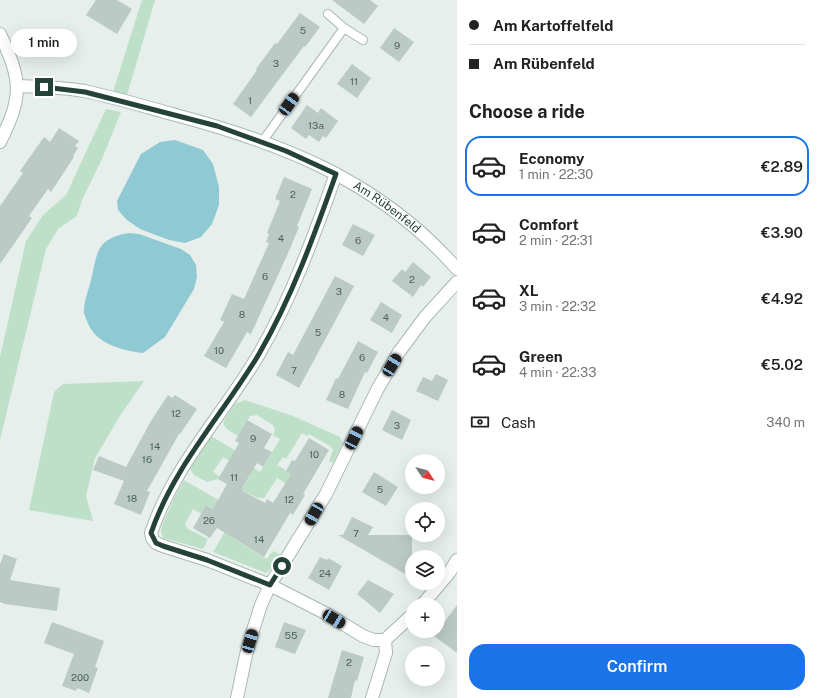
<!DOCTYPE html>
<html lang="en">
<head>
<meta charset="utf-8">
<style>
  body { margin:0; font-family:"Public Sans",sans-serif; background:#f6f6f6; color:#222; height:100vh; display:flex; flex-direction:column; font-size:15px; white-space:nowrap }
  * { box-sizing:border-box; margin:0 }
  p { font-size:13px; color:#767676 }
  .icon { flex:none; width:22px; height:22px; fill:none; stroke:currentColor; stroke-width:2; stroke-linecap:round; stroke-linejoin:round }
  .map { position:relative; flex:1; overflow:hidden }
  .drawer { display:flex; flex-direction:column; background:#fff; width:360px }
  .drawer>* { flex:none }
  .banner { display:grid; align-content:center; height:88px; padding:0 12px; background:#fff }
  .needle { width:26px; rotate:125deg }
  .tools { position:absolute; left:405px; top:454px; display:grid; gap:8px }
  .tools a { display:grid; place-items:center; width:40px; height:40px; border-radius:50%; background:#fff; box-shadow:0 4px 16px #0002; font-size:20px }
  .end { position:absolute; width:18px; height:18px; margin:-9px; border:5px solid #24423a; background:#fff; box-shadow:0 0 0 2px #fff }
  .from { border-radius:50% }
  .bubble { position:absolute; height:28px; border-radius:14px; background:#fff; box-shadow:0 4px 16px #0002; font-size:13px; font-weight:600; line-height:28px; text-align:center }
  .car { position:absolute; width:12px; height:24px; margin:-12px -6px; border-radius:5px; box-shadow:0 0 3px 1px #0007; background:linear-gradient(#222 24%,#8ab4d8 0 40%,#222 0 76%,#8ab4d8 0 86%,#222 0) }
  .banner b { display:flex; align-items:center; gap:14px; height:38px; font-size:15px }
  .banner b+b { border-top:1px solid #e0e0e0 }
  .banner i { width:10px; height:10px; background:#222 }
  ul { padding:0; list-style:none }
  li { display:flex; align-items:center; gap:12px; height:60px; margin:0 8px 6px; padding:0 4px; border:2px solid transparent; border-radius:16px }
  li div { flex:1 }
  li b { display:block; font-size:15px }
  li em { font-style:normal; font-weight:600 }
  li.selected { border-color:#1a73e8 }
  li>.icon { width:36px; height:36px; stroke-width:1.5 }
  h2 { padding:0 12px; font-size:18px; line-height:48px }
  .pay { display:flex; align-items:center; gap:10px; height:44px; padding:0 12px; font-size:15px }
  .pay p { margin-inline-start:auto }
  .action { display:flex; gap:8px; margin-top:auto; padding:8px 12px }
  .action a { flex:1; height:46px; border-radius:16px; background:#1a73e8; color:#fff; font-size:16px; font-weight:600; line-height:46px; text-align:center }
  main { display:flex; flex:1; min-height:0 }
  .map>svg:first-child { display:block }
  .green { fill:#bfe0c8 }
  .water { fill:#8ec9d4 }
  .building { fill:#bbcac4 }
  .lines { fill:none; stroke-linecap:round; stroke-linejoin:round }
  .service-casing { stroke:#a8b8b2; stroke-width:10 }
  .minor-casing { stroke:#a8b8b2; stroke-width:14 }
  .service { stroke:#fff; stroke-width:8 }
  .minor { stroke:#fff; stroke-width:12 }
  .route { stroke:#24423a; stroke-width:5 }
  .labels { text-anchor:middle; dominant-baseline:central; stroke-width:3.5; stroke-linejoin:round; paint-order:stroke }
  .number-label { font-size:10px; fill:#4a645c }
  .street-label { font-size:12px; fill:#24423a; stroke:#f7fbf9 }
</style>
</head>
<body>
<main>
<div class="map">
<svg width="457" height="698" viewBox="0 0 457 698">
  <rect width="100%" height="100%" fill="#e6efeb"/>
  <g class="green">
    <path d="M142 0H155L127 95 113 92Z"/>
    <path d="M106 109 121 112 102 159 82 200 77 216 58 229 46 249 0 440V357L26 241 43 215 66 195Z"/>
    <path d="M144 381 120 416 95 458 86 496 93 521 29 510 54 392 63 384Z"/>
    <path d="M245 400 293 416 340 437 343 443 333 463 329 461 333 450 330 446 309 434 307 436 302 433 286 459 283 457 277 465 305 482 299 492 277 478 264 498C257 499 248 493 241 490L251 474 223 457 213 472 219 476 218 479 207 482 194 475 190 469 211 436 249 459 254 468 260 472 280 439 273 435 275 430 273 425 257 415 250 416 238 436C232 432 224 429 223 422L235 404Z"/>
    <path d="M184 480 229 506 224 515 207 505 201 514 193 509 185 524 188 529 208 539 203 549 163 538 161 532 162 525 176 494Z"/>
    <path d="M237 511 234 539 267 559 270 554 274 551 281 555 272 568 266 573 213 552Z"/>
  </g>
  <g class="water">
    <path d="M175 140 203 150 213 164 219 187V205L212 224 201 237 185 243 169 240 140 229 127 220 118 210 117 201 141 154 160 142Z"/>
    <path d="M129 233 139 234 181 249 190 255 196 265 197 277 194 289 165 337 143 353C121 350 95 344 87 321 86 318 83 313 84 310 84 300 89 289 91 280 98 251 96 239 129 233Z"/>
  </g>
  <g class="building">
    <path d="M96 0H117L132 9 117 34 86 15Z"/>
    <path d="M332 0H370L378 6 364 24Z"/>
    <path d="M300 13 320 27 305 47 304 46 251 117 233 104 257 70 256 69 275 43 277 44Z"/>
    <path d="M394 28 414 42 399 62 380 48Z"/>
    <path d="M352 64 371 78 357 98 337 84Z"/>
    <path d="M307 105 318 113 321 108 338 121 326 138 323 136 319 142 309 135 306 139 291 128Z"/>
    <path d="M59 128 79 141 75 146 78 148 73 156 74 157 51 192 48 189 29 216 32 218 0 264V206L23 173 20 171 44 137 50 142Z"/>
    <path d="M284 177 312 189 297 226 299 227 289 251 251 334 247 332 226 368 204 356 224 322 220 320 232 294 244 299 269 243 266 242 269 234 267 233 280 201 275 199Z"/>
    <path d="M353 224 375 235 363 256 342 245Z"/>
    <path d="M413 262 431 277 423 287 421 285 413 297 392 281 402 269 405 272Z"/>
    <path d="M335 276 354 286 299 388 276 375 288 352 293 355Z"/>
    <path d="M381 302 402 315 392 333 370 320Z"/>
    <path d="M358 341 378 352 367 373 365 372 348 409 326 400 336 378 338 379Z"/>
    <path d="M436 374 448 380 438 401 416 391 423 377 432 381Z"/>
    <path d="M168 395 172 398 175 395 197 409 180 434H179L147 491 150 492 141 515 114 504 124 481 93 470 99 456 126 467 151 421Z"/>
    <path d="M392 410 411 420 402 440 382 430Z"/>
    <path d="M247 420 272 434 264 448 272 452 263 467 257 463 241 490 265 503 267 499 273 503 291 474 286 471 292 460 295 461 309 438 329 450 303 494 305 495 293 515 290 513 264 557 217 528 210 538 193 528 206 505 213 509 227 484 218 479 239 443 235 441Z"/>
    <path d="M374 472 398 487 386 506 362 492Z"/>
    <path d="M352 517 373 527 368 535H412V578L338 535H343Z"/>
    <path d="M4 554 17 559 10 580 60 588 57 611 5 604 0 602V564Z"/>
    <path d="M320 557 327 560 328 558 342 566 329 590 308 578Z"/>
    <path d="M368 580 394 594 380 613 357 594Z"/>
    <path d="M457 605V653L434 636Z"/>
    <path d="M52 622 104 641 95 667 98 668 89 693 77 688 76 691 62 686 74 654 44 643Z"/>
    <path d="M284 622 306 630 295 654 275 647Z"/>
    <path d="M342 650 364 657 357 681 355 680 351 698H328Z"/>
  </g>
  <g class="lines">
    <defs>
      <g id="service">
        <path d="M328 14 344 28 363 40"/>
        <path d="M262 142 344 28"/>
      </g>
      <g id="minor">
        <path d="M0 34C22 81 23 96 0 142"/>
        <path id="s1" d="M17 86C40 87 62 87 84 91 113 97 143 106 172 114 282 143 380 181 457 269"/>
        <path d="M336 174C314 236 292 297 259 354 223 415 174 465 151 533L152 538 156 543 163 546 207 560 270 585 325 613 363 636 374 640H385L412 615"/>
        <path d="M422 605 449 573 457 560"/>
        <path d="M237 698 246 655 254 627 261 605 270 585 326 494 377 390 399 352 425 317 457 282"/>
        <path d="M372 698 386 653 385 640"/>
      </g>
    </defs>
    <use href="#service" class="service-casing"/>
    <use href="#minor" class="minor-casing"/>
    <use href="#service" class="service"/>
    <use href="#minor" class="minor"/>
  </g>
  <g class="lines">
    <path class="route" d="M44 87 85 92 217 126 286 151 336 174C314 236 292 297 259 354 223 414 174 466 151 533L156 543 163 546 207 560 270 585 282 566"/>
  </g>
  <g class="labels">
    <g class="number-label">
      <text x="303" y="30">5</text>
      <text x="397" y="45">9</text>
      <text x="276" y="63">3</text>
      <text x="354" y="81">11</text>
      <text x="250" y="100">1</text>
      <text x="316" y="125">13a</text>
      <text x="293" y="194">2</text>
      <text x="281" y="238">4</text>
      <text x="358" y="240">6</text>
      <text x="265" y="276">6</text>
      <text x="412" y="279">2</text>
      <text x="339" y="291">3</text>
      <text x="242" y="314">8</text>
      <text x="386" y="317">4</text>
      <text x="318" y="332">5</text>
      <text x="219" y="350">10</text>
      <text x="362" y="357">6</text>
      <text x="294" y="370">7</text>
      <text x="342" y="394">8</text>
      <text x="176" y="413">12</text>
      <text x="397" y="425">3</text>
      <text x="253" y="438">9</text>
      <text x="155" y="446">14</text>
      <text x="314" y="454">10</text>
      <text x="147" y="459">16</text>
      <text x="234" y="477">11</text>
      <text x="380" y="489">5</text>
      <text x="132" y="498">18</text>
      <text x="289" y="499">12</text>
      <text x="209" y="520">26</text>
      <text x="356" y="533">7</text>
      <text x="259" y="539">14</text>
      <text x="325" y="573">24</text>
      <text x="291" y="635">55</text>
      <text x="349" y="662">2</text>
      <text x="80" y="677">200</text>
    </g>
    <g class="street-label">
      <text stroke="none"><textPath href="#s1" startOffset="394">Am Rübenfeld</textPath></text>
    </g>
  </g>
</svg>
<div class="tools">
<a><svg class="needle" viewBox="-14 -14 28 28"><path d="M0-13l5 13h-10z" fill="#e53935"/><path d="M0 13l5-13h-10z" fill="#767676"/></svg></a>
<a><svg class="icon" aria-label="locate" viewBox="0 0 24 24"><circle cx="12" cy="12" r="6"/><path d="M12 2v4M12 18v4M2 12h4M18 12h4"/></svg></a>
<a><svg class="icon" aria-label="layers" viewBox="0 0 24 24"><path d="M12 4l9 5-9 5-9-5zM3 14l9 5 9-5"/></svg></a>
<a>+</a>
<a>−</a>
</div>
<i class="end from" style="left:282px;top:566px"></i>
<i class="end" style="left:44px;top:87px"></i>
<div class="bubble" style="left:11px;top:29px;width:66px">1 min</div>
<i class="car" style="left:289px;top:104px;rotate:36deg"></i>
<i class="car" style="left:392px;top:365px;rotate:31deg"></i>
<i class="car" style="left:354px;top:438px;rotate:26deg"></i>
<i class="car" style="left:314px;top:514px;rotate:210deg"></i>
<i class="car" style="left:334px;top:619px;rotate:121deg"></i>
<i class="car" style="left:250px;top:641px;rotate:16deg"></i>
</div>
<section class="drawer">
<div class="banner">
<b><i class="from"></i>Am Kartoffelfeld</b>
<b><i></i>Am Rübenfeld</b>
</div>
<h2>Choose a ride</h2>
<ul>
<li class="selected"><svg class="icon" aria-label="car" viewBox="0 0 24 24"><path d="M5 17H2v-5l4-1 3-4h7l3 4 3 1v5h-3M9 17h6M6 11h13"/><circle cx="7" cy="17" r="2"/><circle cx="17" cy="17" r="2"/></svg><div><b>Economy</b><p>1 min · 22:30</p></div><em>€2.89</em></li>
<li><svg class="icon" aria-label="car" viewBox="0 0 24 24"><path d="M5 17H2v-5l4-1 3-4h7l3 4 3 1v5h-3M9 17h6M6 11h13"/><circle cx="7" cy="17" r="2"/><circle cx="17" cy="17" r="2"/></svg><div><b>Comfort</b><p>2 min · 22:31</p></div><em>€3.90</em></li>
<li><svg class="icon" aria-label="car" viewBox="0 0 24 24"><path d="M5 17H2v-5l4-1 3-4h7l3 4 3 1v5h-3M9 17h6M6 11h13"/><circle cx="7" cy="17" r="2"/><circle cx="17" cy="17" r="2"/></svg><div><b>XL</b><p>3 min · 22:32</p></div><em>€4.92</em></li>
<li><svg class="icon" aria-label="car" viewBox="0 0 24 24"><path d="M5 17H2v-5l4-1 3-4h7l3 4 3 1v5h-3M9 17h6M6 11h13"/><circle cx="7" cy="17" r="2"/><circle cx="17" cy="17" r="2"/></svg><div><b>Green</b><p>4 min · 22:33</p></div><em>€5.02</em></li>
</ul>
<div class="pay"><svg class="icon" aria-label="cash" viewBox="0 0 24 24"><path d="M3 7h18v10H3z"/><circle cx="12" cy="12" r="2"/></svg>Cash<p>340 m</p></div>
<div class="action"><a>Confirm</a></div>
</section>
</main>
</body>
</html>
